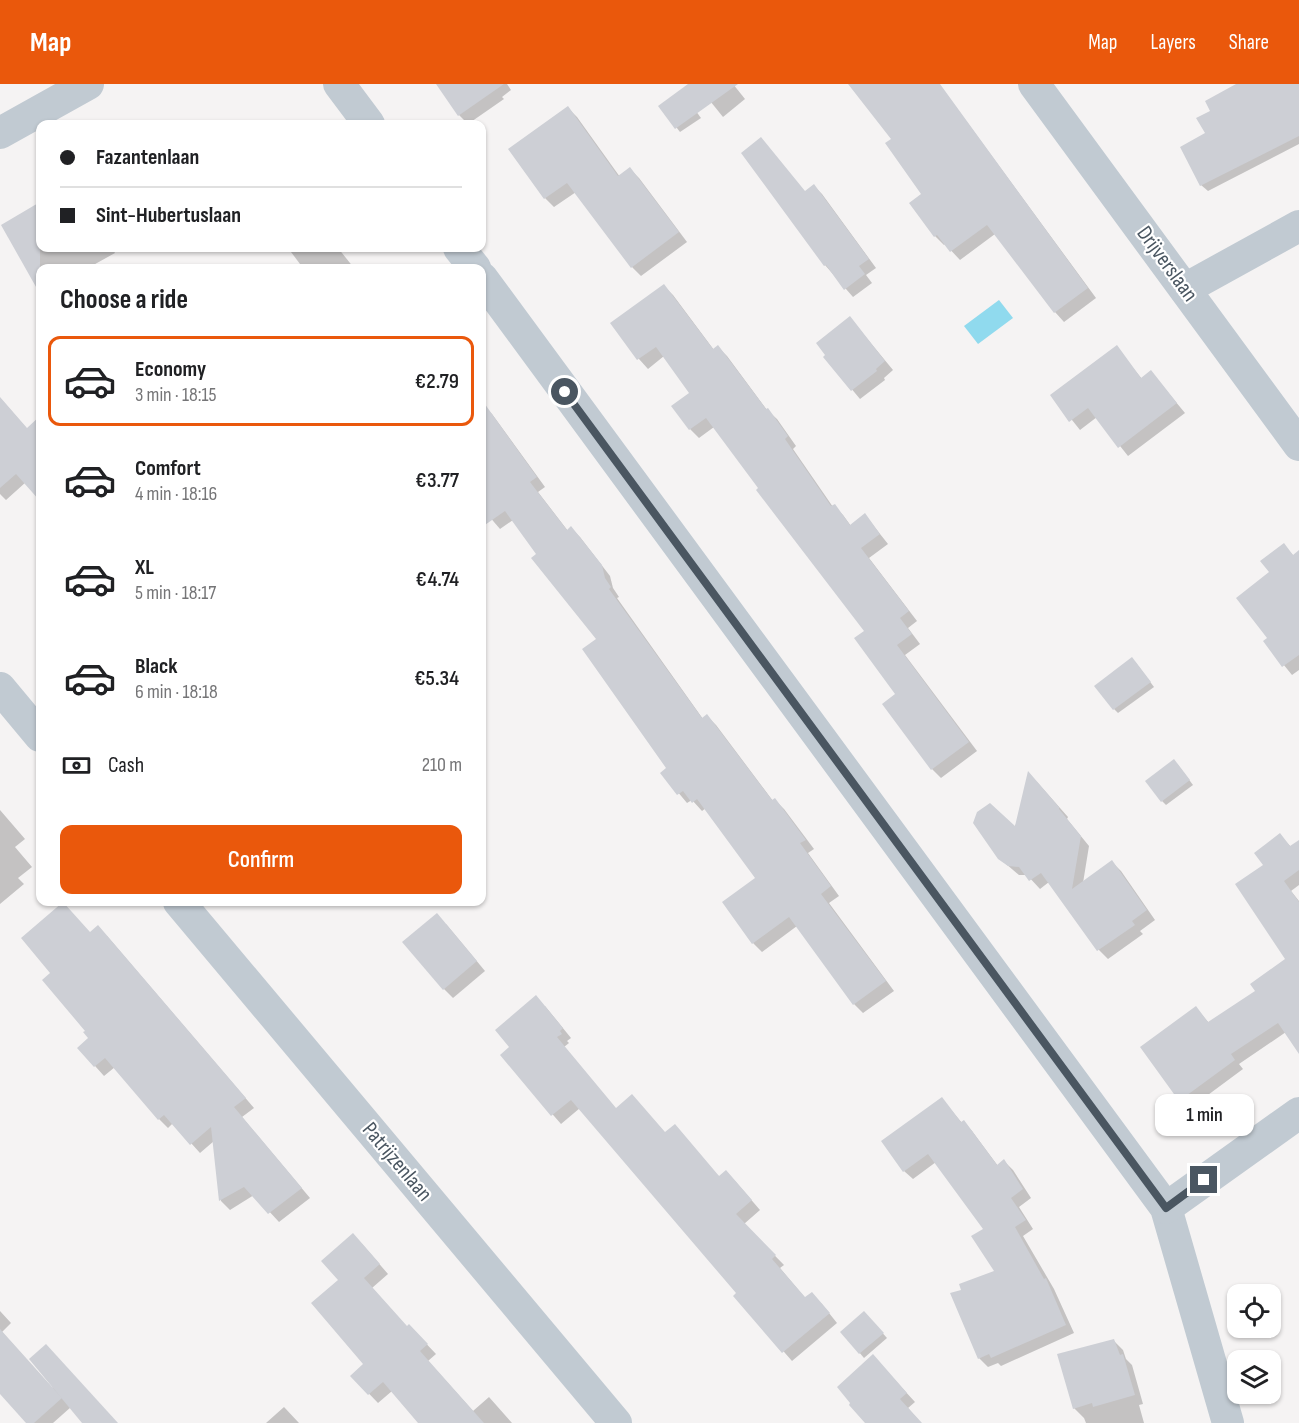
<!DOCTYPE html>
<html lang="en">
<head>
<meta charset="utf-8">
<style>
  body { margin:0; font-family:"Sofia Sans Condensed",sans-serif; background:#f6f6f6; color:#202124; height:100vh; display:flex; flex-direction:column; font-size:22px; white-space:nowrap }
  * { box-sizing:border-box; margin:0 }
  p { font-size:20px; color:#757577 }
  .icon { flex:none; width:33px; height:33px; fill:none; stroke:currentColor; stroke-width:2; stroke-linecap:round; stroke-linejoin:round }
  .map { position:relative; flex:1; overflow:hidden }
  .sheet { position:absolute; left:36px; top:180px; width:450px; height:642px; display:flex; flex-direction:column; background:#fff; border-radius:12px; box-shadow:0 2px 4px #0004 }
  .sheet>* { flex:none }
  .guide { position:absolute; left:36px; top:36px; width:450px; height:132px; border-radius:12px; box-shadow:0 2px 4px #0004; display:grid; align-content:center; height:132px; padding:0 24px; background:#fff }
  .buttons { position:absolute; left:1227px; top:1200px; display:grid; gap:12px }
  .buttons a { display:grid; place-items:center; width:54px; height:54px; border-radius:12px; background:#fff; box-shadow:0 2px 4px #0004; font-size:30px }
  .end { position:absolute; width:27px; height:27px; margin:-14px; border:8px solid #4a5661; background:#fff; box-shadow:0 0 0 3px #fff }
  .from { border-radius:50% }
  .bubble { position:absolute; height:42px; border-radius:12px; background:#fff; box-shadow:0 2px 4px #0004; font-size:20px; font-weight:600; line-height:42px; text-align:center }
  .guide b { display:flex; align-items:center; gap:21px; height:57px; font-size:22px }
  .guide b+b { border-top:2px solid #e0e0e0 }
  .guide i { width:15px; height:15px; background:#202124 }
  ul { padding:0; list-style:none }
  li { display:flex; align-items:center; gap:18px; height:90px; margin:0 12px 9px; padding:0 12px; border:3px solid transparent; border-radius:12px }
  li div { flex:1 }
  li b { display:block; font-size:22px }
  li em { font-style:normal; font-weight:600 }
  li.on { border-color:#ea580c }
  li>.icon { width:54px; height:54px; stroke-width:1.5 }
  h2 { padding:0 24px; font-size:27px; line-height:72px }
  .pay { display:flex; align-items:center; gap:15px; height:66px; padding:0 24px; font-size:22px }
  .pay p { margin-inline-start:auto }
  .cta { display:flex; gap:12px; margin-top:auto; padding:12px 24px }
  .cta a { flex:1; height:69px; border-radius:12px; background:#ea580c; color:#fff; font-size:24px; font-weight:600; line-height:69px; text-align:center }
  header { display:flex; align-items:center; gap:36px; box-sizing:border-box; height:84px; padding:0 30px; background:#ea580c; color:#fff }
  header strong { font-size:28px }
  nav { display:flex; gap:33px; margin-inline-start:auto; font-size:21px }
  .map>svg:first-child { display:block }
  .water { fill:#90daee }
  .shadow { fill:#0003 }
  .building { fill:#cdcfd5 }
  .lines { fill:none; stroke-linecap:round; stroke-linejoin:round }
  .minor { stroke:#c1cad2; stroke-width:32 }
  .route { stroke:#4a5661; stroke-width:8 }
  .labels { text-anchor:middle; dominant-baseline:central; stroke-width:4.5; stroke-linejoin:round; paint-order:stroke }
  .street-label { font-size:22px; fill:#4a5661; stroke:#fff }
</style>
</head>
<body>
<header>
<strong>Map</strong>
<nav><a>Map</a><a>Layers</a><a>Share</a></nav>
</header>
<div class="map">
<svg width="1299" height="1339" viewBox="0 0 1299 1339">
  <rect width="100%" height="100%" fill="#f5f3f3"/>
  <path class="water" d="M999 216 1013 234 978 260 964 242Z"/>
  <g class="shadow">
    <path d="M438 0H507L511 6 502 13 504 15 468 40 459 31Z"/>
    <path d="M701 0H733L745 15 723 33 698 2Z"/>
    <path d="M850 0H939L1096 214 1064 238 1055 228 995 150 960 176 945 160 944 161 935 152 924 110 893 56Z"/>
    <path d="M1265 0H1299V60L1208 107 1201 101 1207 50Z"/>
    <path d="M684 11 701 34 680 48 660 22Z"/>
    <path d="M568 24 577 33 620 93 630 85 639 94 687 158 641 192 632 183 576 108 554 123 545 114Z"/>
    <path d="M814 102 822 110 876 184 866 191 872 199 853 213 825 181 806 108Z"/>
    <path d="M40 115V164H112L115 169 88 184H40V195L38 196 40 121 38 116Z"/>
    <path d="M288 164H338L354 184H303Z"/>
    <path d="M664 202 673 211 714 266 718 263 727 272 767 326 777 335 796 362 793 365 833 423 834 422 843 431 851 442 865 431 888 460 869 474 917 537 908 544 920 560 905 571 977 667 941 694 932 685 866 547 714 343 699 354 690 345 691 309 664 272 648 285 639 275 612 239Z"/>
    <path d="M850 234 893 286 884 294 885 296 860 315 825 273Z"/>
    <path d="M1116 263 1142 295 1151 288 1185 329 1128 372 1097 333 1080 346 1052 311Z"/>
    <path d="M0 314 27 345 38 336 40 338V394L31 403 26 398 6 416 0 410Z"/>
    <path d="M483 321 492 330 545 403 538 408 568 447 571 444 580 453 610 492 613 504 619 513 617 514 703 635 707 632 716 641 773 717 775 716 784 725 814 765 808 769 839 812 829 819 894 907 863 929 854 920 797 842 762 868 753 859 757 794 706 724 702 727 692 716 687 719 662 689 668 685 598 556 513 436 500 445 482 424V322Z"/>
    <path d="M1284 461 1299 478V586L1292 591 1265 558 1269 555 1272 489Z"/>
    <path d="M1136 579 1154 603 1118 629 1114 625Z"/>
    <path d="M1178 681 1193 701 1166 721 1162 717Z"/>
    <path d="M1037 698 1068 733 1067 735 1089 762 1083 799 1112 778 1121 787 1155 836 1140 847 1143 850 1108 875 1099 866 1049 798 1040 805 1027 791H1019L999 774Z"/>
    <path d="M0 726 25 755 15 763 32 783 18 794 24 800 0 820Z"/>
    <path d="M1280 751 1291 763 1299 758V801L1291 807 1299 817V954L1286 948 1239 980 1243 985 1189 1025 1181 1016 1196 924 1209 939 1257 907 1288 875 1266 781Z"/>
    <path d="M382 818H392L387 822Z"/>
    <path d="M446 840 485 887 453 914 444 905Z"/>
    <path d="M90 850 107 852 254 1024 242 1033 310 1114 279 1138 254 1111 230 1126 221 1117 214 1057 200 1069 173 1039 168 1044 159 1035 115 983 104 992 79 964 90 954Z"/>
    <path d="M545 922 571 954 567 957 569 959 564 963 616 1025 632 1012 666 1050 720 1093 735 1097 760 1126 744 1140 784 1181 780 1184 806 1215 821 1219 837 1239 792 1277 735 1212 738 1210 580 1024 561 1040 502 972Z"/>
    <path d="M942 1015 962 1039 964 1038 972 1047 998 1082 1004 1077 1013 1086 1031 1114 1019 1123 1033 1145 1023 1152 1054 1205 1074 1249 1001 1282 998 1279 988 1283 979 1274 963 1207 996 1187 985 1145 936 1078 913 1095 904 1087Z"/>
    <path d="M362 1160 388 1190 372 1204 407 1244 418 1251 436 1270 428 1277 473 1327 489 1313 512 1339H420L392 1307 378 1319 352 1292 365 1280 340 1196Z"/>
    <path d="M0 1227 11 1239 2 1248 52 1304 54 1302 117 1339H84L71 1323 53 1339H28L0 1307Z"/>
    <path d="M868 1233 887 1254 864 1274 842 1248Z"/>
    <path d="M1114 1257 1123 1266 1126 1275 1132 1281 1143 1320 1139 1321 1144 1339H1086L1084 1334 1074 1324Z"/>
    <path d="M882 1282 915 1318 908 1324 921 1339H867Z"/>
    <path d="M284 1323 299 1339H266Z"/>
  </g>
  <g class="building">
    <path d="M436 0H504L458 32Z"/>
    <path d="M688 0H738L675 45 658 22Z"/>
    <path d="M848 0H940L1088 204 1054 229 987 141 950 168 937 151 934 153 909 119 921 110 885 59 891 55Z"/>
    <path d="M1236 0H1299V52L1200 102 1180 63 1205 49 1196 34 1210 27 1205 17Z"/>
    <path d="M568 22 618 92 630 83 679 148 631 184 567 99 544 115 508 65Z"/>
    <path d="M761 53 805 107 814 100 869 175 859 182 865 190 844 206 826 181 824 182 741 69Z"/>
    <path d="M40 118V210L1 141Z"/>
    <path d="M664 200 713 265 718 261 766 325 768 324 788 352 785 355 831 422 835 420 850 441 865 429 880 450 861 464 909 527 900 534 912 550 897 561 969 658 931 686 882 620 895 610 854 554 864 547 756 406 758 404 706 334 689 346 671 322 689 309 656 263 637 276 610 239Z"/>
    <path d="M850 232 885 277 876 285 877 287 851 307 823 273 825 271 816 259Z"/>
    <path d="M1117 261 1141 294 1151 286 1177 319 1118 364 1088 324 1069 338 1050 311Z"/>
    <path d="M0 313 27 344 40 332V417L16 390 0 404Z"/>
    <path d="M482 316 537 393 530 398 567 446 571 442 602 481 605 494 611 503 609 505 702 634 707 630 772 716 775 714 806 756 800 759 831 802 821 810 886 897 853 921 789 833 752 860 722 818 755 794 697 715 692 719 683 707 677 711 660 689 666 684 582 565 596 555 531 474 536 470 505 427 482 443Z"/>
    <path d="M1284 459 1293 471 1299 466V571L1282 583 1263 557 1267 554 1236 514 1269 488 1260 477Z"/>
    <path d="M1132 573 1151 598 1113 626 1094 602Z"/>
    <path d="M1174 675 1190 696 1161 718 1145 697Z"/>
    <path d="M1028 687 1059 723V725L1081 752 1072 805 1112 776 1147 826 1132 837 1135 841 1097 867 1041 789 1029 797 1019 783 1008 782 998 775 973 739 977 728 990 719 1015 742Z"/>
    <path d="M1280 749 1290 762 1299 756V786L1284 797 1299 818V970L1278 939 1231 970 1235 976 1179 1017 1140 963 1196 922 1208 938 1255 907 1250 900 1285 875 1235 800 1263 781 1254 769Z"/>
    <path d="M63 818 90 848 98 841 246 1014 234 1023 302 1104 268 1130 244 1103 219 1117 211 1043 190 1061 164 1031 158 1036 105 974 94 983 77 964 88 954 83 948 85 947 42 896 50 889 21 854Z"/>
    <path d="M437 829 477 877 443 906 402 858Z"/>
    <path d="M536 911 563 944 560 947 562 950 557 953 616 1024 632 1010 665 1048 675 1040 719 1092 726 1086 752 1116 736 1130 776 1171 772 1175 805 1213 812 1208 830 1229 782 1269 733 1212 736 1209 571 1016 551 1032 500 971 509 963 495 946Z"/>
    <path d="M942 1013 961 1038 964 1036 997 1081 1004 1075 1023 1105 1011 1114 1026 1136 1015 1143 1044 1195 1046 1194 1066 1241 991 1274 989 1270 978 1275 950 1209 961 1206 959 1200 994 1187 971 1152 983 1145 928 1070 903 1088 881 1057Z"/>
    <path d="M353 1149 380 1180 364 1194 407 1242 409 1240 428 1260 420 1267 484 1339H418L383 1298 368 1311 350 1292 363 1280 311 1219 338 1196 321 1177Z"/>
    <path d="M864 1227 884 1249 859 1270 840 1248Z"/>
    <path d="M0 1245 62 1314 34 1339H26L0 1310Z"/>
    <path d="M1114 1255 1120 1271 1123 1270 1135 1311 1093 1323 1092 1319 1073 1325 1057 1270Z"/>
    <path d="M46 1260 118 1339H82L29 1275Z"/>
    <path d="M873 1270 907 1309 900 1315 922 1339H865L849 1321 850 1319 837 1303Z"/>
  </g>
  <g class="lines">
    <g class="minor">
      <path d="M339 0 369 40"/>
      <path d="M1034 0 1299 361"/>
      <path d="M0 49 88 0"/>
      <path d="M459 164 475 184"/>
      <path d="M482 194 1166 1124 1228 1339"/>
      <path d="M1185 205 1299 142"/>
      <path d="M0 604 40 652"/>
      <path d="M179 818 616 1339"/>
      <path d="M1166 1124 1299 1029"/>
    </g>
  </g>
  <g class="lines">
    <path class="route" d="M565 308 1166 1124 1204 1096"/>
  </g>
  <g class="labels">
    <g class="street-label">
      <text transform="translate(1167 180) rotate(54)">Drijverslaan</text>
      <text transform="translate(397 1078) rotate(50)">Patrijzenlaan</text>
    </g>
  </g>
</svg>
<div class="buttons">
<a><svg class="icon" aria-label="locate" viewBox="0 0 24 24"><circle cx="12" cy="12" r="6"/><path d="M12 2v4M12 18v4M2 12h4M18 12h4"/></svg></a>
<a><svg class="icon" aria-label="layers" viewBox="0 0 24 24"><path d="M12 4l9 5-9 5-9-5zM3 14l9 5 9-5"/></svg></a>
</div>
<i class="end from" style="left:565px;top:308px"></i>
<i class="end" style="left:1204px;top:1096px"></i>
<div class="bubble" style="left:1155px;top:1010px;width:99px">1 min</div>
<div class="guide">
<b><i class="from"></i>Fazantenlaan</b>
<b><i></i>Sint-Hubertuslaan</b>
</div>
<section class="sheet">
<h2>Choose a ride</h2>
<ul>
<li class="on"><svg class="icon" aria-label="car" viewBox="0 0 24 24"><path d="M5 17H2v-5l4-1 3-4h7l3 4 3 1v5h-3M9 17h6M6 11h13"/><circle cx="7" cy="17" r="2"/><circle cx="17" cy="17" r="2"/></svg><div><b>Economy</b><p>3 min · 18:15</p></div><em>€2.79</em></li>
<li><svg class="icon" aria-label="car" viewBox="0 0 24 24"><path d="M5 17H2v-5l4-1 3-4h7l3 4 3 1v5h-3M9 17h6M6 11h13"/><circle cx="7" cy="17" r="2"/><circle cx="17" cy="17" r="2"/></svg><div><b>Comfort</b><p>4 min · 18:16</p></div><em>€3.77</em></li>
<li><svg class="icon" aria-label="car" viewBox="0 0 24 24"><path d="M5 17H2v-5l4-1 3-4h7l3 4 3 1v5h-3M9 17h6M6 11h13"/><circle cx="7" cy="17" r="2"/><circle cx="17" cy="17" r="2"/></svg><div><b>XL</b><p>5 min · 18:17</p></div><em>€4.74</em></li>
<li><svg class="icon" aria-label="car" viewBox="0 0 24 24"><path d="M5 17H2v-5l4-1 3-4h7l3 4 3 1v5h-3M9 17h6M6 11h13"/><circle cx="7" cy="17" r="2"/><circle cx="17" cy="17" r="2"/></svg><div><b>Black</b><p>6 min · 18:18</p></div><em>€5.34</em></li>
</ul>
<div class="pay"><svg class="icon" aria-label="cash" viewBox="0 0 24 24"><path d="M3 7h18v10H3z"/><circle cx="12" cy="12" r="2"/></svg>Cash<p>210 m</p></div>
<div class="cta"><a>Confirm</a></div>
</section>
</div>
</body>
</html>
